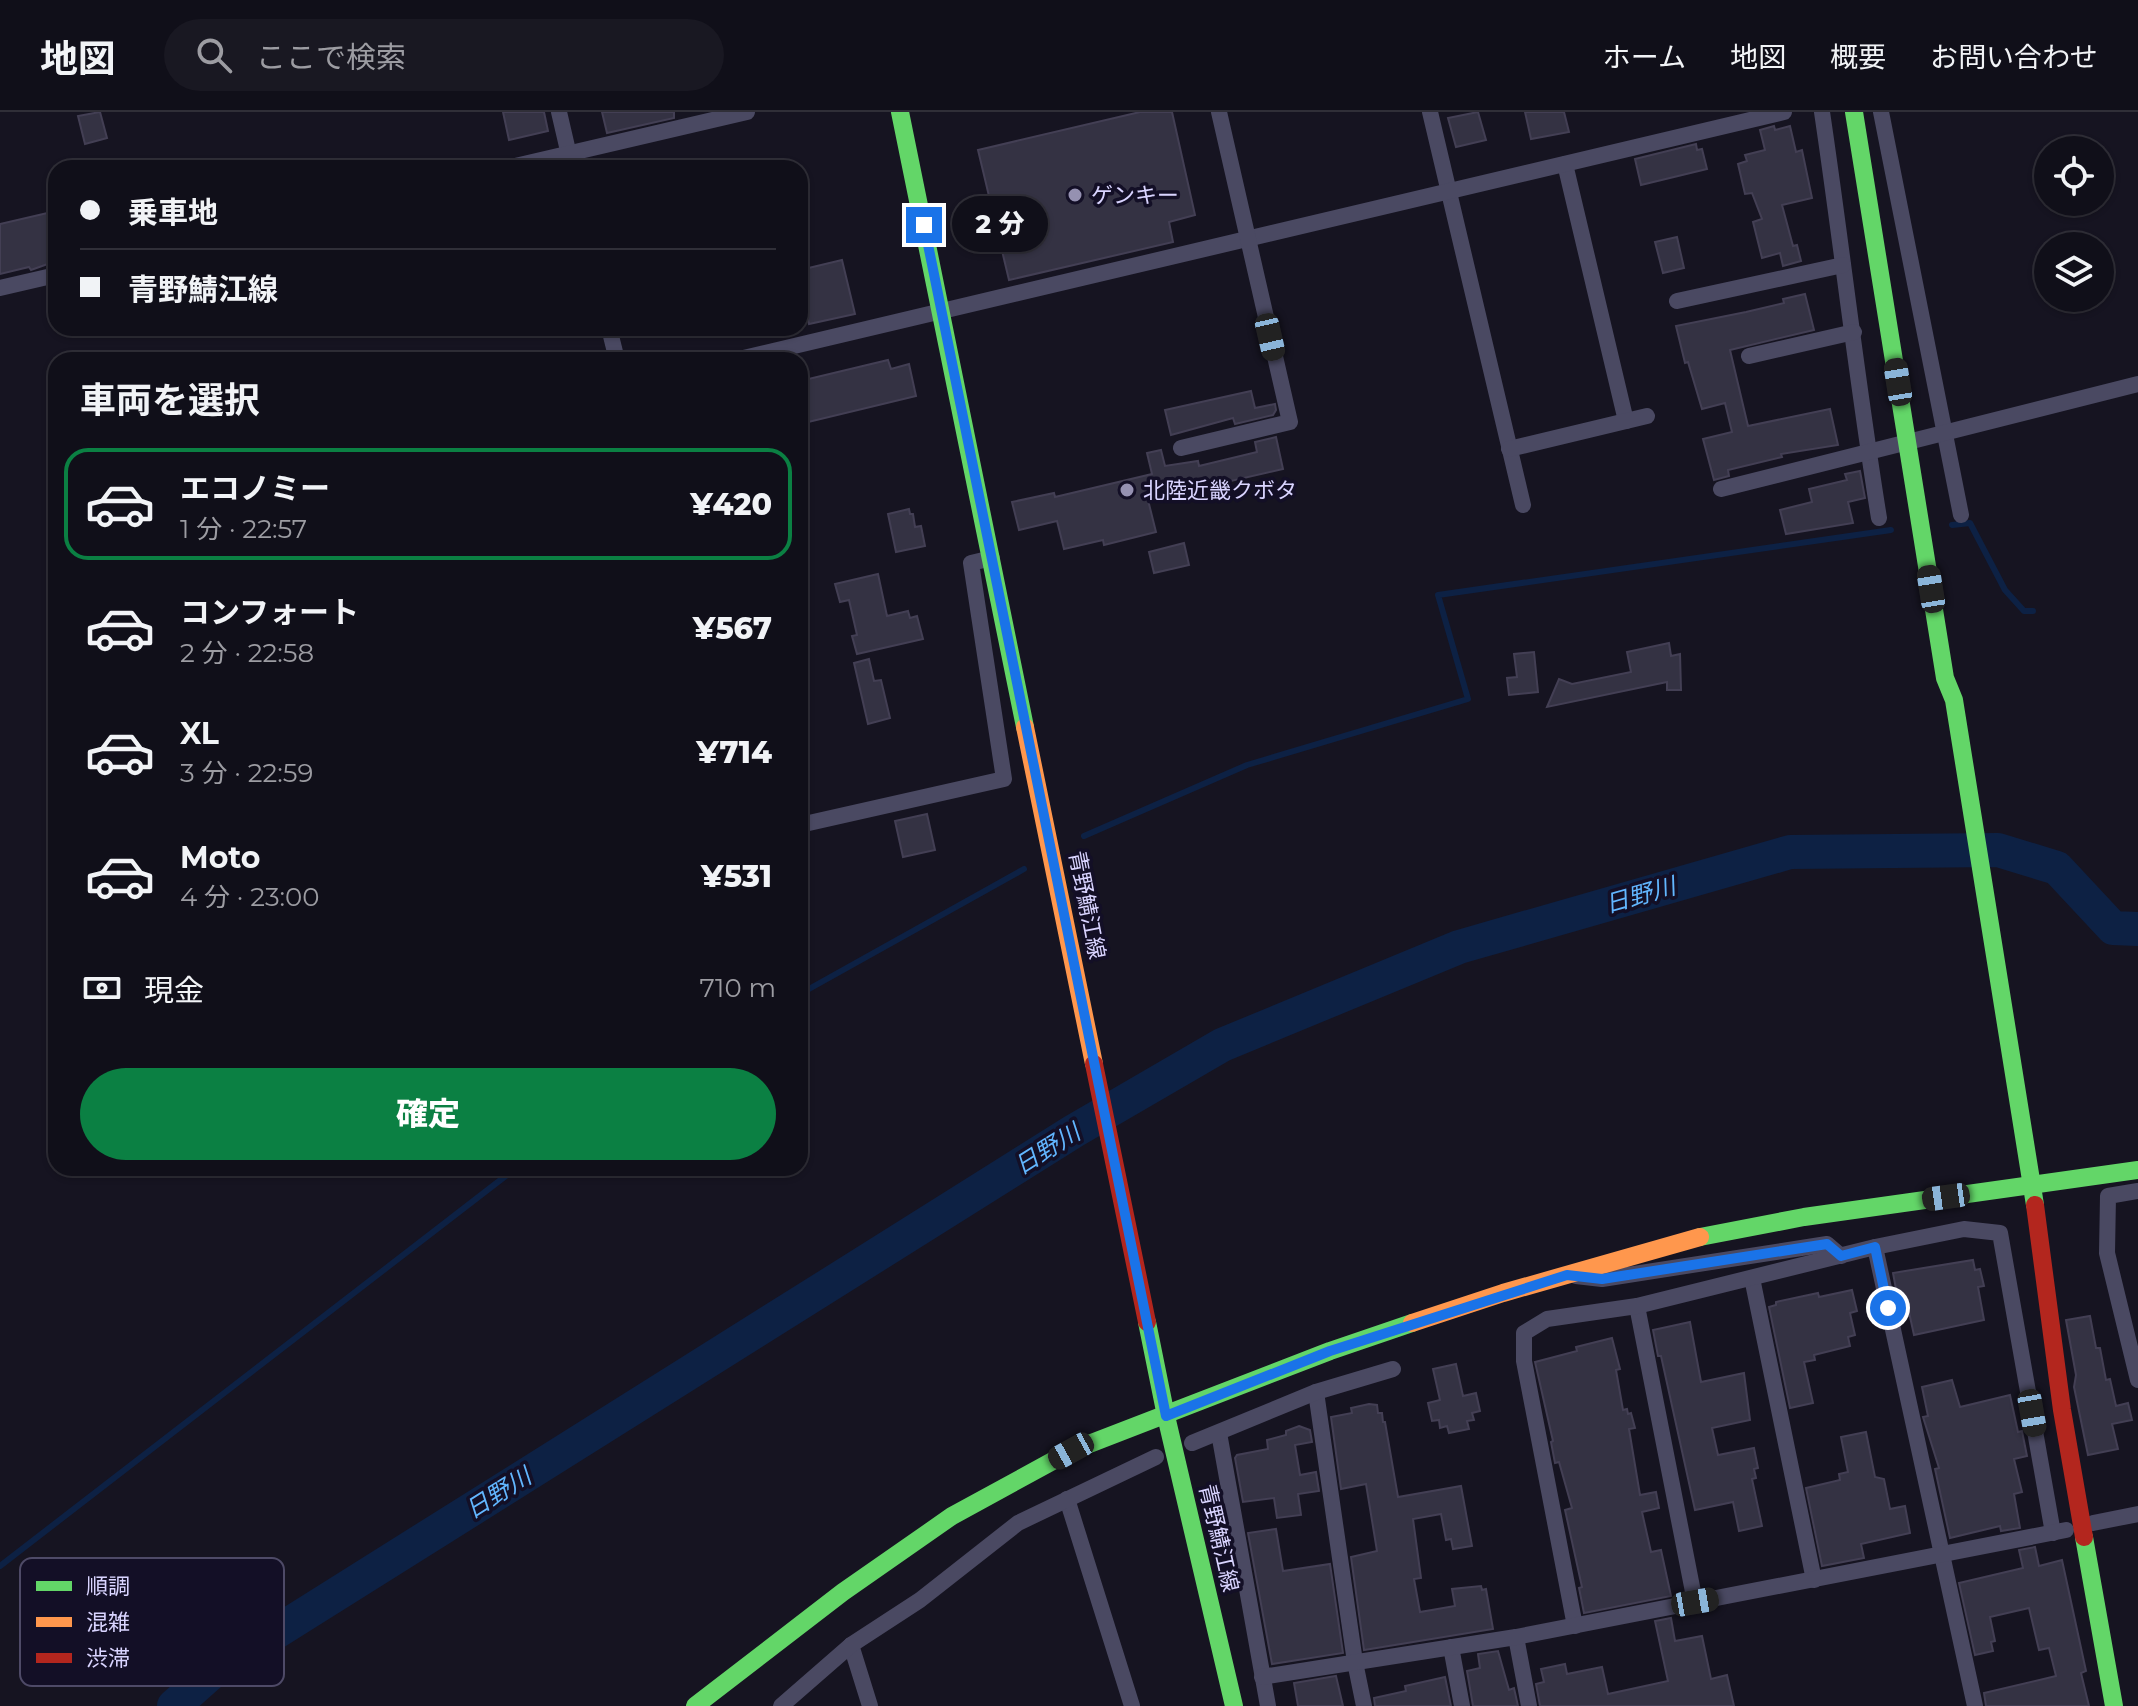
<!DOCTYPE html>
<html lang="ja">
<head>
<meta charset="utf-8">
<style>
  body { margin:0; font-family:Montserrat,"Noto Sans JP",sans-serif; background:#191822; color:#f1f3f6; height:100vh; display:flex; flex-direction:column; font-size:30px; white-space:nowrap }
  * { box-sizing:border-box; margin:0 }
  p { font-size:26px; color:#9c9ca2 }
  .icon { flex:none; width:44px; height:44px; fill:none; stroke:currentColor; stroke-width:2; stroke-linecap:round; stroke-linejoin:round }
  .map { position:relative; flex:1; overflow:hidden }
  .panel { position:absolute; left:48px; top:240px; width:760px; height:824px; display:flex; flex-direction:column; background:#100f19; border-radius:24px; box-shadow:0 2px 6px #0004,0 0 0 2px #302f38 }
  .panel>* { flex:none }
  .hud { position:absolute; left:48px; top:48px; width:760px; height:176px; border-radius:24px; box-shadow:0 2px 6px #0004,0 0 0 2px #302f38; display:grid; align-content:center; height:176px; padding:0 32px; background:#100f19 }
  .tools { position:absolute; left:2034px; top:24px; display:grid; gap:16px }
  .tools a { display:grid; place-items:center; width:80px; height:80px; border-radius:50%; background:#100f19; box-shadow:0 2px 6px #0004,0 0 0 2px #302f38; font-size:40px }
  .end { position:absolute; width:36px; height:36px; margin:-18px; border:10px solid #1a73e8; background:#fff; box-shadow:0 0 0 4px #fff }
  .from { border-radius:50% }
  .bubble { position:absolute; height:56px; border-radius:28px; background:#100f19; box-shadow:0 2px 6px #0004,0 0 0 2px #302f38; font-size:26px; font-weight:800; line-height:56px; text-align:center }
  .car { position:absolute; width:24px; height:48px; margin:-24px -12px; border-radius:10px; box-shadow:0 0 6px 2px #0007; background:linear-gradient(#222 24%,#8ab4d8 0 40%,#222 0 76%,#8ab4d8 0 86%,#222 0) }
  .hud b { display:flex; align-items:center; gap:28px; height:76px; font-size:30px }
  .hud b+b { border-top:2px solid #302f38 }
  .hud i { width:20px; height:20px; background:#f1f3f6 }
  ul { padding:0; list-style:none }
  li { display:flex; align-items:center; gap:24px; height:112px; margin:0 16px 12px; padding:0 16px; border:4px solid transparent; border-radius:24px }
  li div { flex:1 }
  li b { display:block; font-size:30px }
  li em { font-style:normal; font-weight:800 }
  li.selected { border-color:#0b8043 }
  li>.icon { width:72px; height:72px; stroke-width:1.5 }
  h2 { padding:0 32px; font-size:36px; line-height:96px }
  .pay { display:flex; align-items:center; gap:20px; height:88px; padding:0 32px; font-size:30px }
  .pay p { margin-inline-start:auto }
  .primary-button { display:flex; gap:16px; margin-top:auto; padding:16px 32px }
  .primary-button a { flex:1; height:92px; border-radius:48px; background:#0b8043; color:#fff; font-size:32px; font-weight:800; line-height:92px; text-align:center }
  header { display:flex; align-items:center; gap:48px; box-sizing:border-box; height:112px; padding:0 40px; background:#100f19; border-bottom:2px solid #302f38 }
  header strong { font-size:38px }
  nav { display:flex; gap:44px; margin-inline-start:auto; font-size:28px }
  .search { width:560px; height:72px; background:#191822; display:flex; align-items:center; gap:20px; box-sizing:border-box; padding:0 28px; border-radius:44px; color:#9c9ca2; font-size:30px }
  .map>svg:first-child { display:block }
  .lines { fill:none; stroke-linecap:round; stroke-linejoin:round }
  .stream { stroke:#0d2144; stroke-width:6 }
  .river { stroke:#0d2144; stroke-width:34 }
  .building { fill:#343243; stroke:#433f54; stroke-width:2 }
  .street { stroke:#4a4962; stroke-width:16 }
  .fast { stroke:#63d668; stroke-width:18 }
  .slow { stroke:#ff974d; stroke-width:18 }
  .jam { stroke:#b3261e; stroke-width:18 }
  .route { stroke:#1a73e8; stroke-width:10 }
  .poi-dot { fill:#9591b1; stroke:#130f26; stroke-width:3 }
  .labels { text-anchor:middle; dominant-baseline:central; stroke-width:7; stroke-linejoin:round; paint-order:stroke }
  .poi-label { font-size:22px; fill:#d9d4ff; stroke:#130f26; text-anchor:start }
  .street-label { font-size:22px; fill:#d9d4ff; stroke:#130f26 }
  .water-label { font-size:24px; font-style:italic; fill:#62b6ff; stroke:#130f26 }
  .key { fill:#130f26; stroke:#4e4a67; stroke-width:2 }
  .key-label { font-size:22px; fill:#d9d4ff }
</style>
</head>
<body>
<header>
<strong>地図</strong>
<div class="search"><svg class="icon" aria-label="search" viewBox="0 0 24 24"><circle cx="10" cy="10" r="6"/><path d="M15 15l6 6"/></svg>ここで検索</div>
<nav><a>ホーム</a><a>地図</a><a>概要</a><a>お問い合わせ</a></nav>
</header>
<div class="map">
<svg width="2138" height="1594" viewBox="0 0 2138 1594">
  <rect width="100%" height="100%" fill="#161421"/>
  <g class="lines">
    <g class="stream">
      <path d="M1952 413 1970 411 2005 478 2024 499H2033"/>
      <path d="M1084 724 1247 653 1468 587 1438 483 1891 418"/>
      <path d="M800 882 1024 757"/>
      <path d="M0 1454 516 1056"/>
    </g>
    <path class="river" d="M174 1594 211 1561 1074 1019 1222 933 1459 835 1790 740 1998 738 2057 756 2113 816 2138 817"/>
  </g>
  <g class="building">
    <path d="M100 0 107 26 85 32 78 4Z"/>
    <path d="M503 0H544L548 19 509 28Z"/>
    <path d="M602 0H674V6L607 21Z"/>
    <path d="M1140 0H1172L1195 103 1169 110 1173 130 1009 168 978 38Z"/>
    <path d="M1478 0 1486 28 1456 35 1448 6Z"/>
    <path d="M1525 0H1564L1569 20 1531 27Z"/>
    <path d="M1774 14 1775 18 1790 14 1796 40 1802 38 1812 86 1782 93 1793 134 1797 133 1801 149 1783 154 1780 141 1762 146 1753 110 1762 107 1752 81 1745 82 1738 52 1747 49 1745 43 1765 38 1760 18Z"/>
    <path d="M1696 32 1697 38 1702 37 1707 57 1641 73 1635 47Z"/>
    <path d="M56 99V149L31 158 29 155 0 162V112Z"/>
    <path d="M1677 125 1684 156 1663 161 1655 130Z"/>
    <path d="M842 148 855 202 809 212 800 175V158Z"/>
    <path d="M1805 182 1814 218 1730 238 1748 314 1830 297 1838 333 1781 342 1782 345 1728 358 1729 364 1714 368 1703 327 1732 320 1725 291 1702 297 1688 250 1685 251 1676 214 1746 200 1784 191 1783 187Z"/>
    <path d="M888 248 891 257 909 252 916 284 800 312V269Z"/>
    <path d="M1251 279 1255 296 1275 292 1276 298 1273 303 1235 312 1233 306 1171 323 1165 298Z"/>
    <path d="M1276 325 1283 357 1148 388 1156 420 1104 433 1103 428 1064 437 1057 409 1019 418 1012 390 1054 381 1055 385 1152 362 1147 341 1161 338 1165 354 1198 349 1199 354 1257 340 1255 330Z"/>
    <path d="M1860 359 1865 386 1848 390 1853 411 1786 422 1780 398 1812 390 1809 377 1847 368 1845 362Z"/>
    <path d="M909 397 910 402H913L915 415 921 414 925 434 896 440 888 402Z"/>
    <path d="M1184 431 1189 453 1154 461 1149 440Z"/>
    <path d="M878 462 887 504 908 499 910 506 917 504 923 527 857 542 852 524 857 523 849 488 840 490 835 472Z"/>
    <path d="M1669 531 1671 544 1680 542 1681 578H1667V570L1547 595 1559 567 1572 572 1631 560 1627 540Z"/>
    <path d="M1534 540 1538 580 1509 583 1507 566 1517 565 1514 542Z"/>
    <path d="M869 547 874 569 881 568 890 606 868 612 854 551Z"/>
    <path d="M927 702 935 738 903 745 895 709Z"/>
    <path d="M1973 1148 1975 1158 1980 1157 1984 1174 1978 1175 1984 1208 1914 1223 1907 1191 1899 1193 1893 1161Z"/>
    <path d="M1852 1178 1857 1199 1850 1201 1855 1223 1848 1225 1850 1234 1814 1243 1815 1248 1804 1250 1813 1291 1790 1296 1769 1195 1776 1193V1190L1818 1181 1819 1185Z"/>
    <path d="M2090 1204 2096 1236H2100L2106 1268 2110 1267 2116 1294 2128 1291 2132 1308 2112 1312 2118 1337 2088 1343 2074 1275 2076 1263 2066 1208Z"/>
    <path d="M1690 1210 1701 1270 1744 1261 1750 1308 1712 1316 1718 1343 1754 1336 1758 1356 1754 1357 1756 1366 1752 1367 1762 1414 1739 1419 1733 1390 1695 1398 1661 1244H1658L1653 1218Z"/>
    <path d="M1612 1226 1620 1257 1616 1258 1623 1298 1627 1297 1628 1302 1631 1301 1635 1316 1629 1317 1640 1383 1656 1380 1659 1396 1642 1400 1651 1440 1661 1438 1671 1484 1584 1501 1579 1476 1582 1475 1565 1398 1572 1396 1559 1350 1555 1351 1551 1330 1553 1329 1535 1250 1577 1239 1576 1235Z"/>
    <path d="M1456 1252 1463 1284 1476 1281 1480 1299 1472 1301 1474 1308 1467 1309 1469 1317 1449 1321 1447 1314 1440 1316 1439 1308 1432 1309 1428 1291 1440 1288 1433 1257Z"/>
    <path d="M1952 1268 1960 1295 2010 1283 2018 1320 2022 1319 2027 1344 2014 1347 2022 1380 2014 1382 2020 1416 2001 1419 2000 1414 1950 1426 1935 1357 1939 1356 1923 1305 1928 1304 1922 1275Z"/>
    <path d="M1369 1292 1377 1293 1378 1301H1382L1383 1310H1385L1398 1385 1461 1374 1472 1434 1453 1437 1451 1427 1446 1428 1441 1402 1413 1407 1421 1466 1414 1467 1420 1500 1455 1494 1452 1477 1481 1474 1482 1478 1486 1477 1493 1517 1364 1538 1351 1445 1377 1439 1366 1372 1341 1377 1331 1305 1352 1301 1351 1296Z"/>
    <path d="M1299 1314 1310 1318 1312 1330 1295 1333 1300 1363 1316 1360 1319 1379 1298 1382 1301 1403 1277 1406 1274 1386 1243 1390 1235 1346 1237 1343 1268 1337 1267 1328 1286 1323V1319Z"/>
    <path d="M1866 1320 1875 1365 1884 1367 1890 1397 1905 1394 1910 1421 1861 1432 1864 1446 1822 1454 1806 1376 1840 1368 1839 1362 1848 1360 1841 1325Z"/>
    <path d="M1276 1417 1283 1459 1330 1452 1343 1541 1272 1552 1248 1421Z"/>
    <path d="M2035 1435 2039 1454 2062 1448 2086 1559 2081 1561 2089 1594H1986L1984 1581 2056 1564 2049 1536 2039 1538 2029 1496 1990 1505 1995 1529 1991 1530 1993 1539 1975 1543 1959 1471 2023 1456 2019 1438Z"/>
    <path d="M1671 1506 1675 1529 1702 1524 1711 1567 1727 1563 1734 1594H1540L1536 1572 1544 1570 1541 1557 1565 1552 1567 1562 1602 1555 1608 1582 1668 1569 1655 1509Z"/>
    <path d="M1498 1539 1509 1578 1514 1576 1518 1594H1473L1467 1559 1480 1556 1478 1542Z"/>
    <path d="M1336 1564 1343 1594H1298L1294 1571Z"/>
    <path d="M1445 1565 1451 1594H1375L1374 1586 1406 1579 1405 1574Z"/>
  </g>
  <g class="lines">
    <g class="street">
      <path d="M559 0 572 56"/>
      <path d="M1430 0 1523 393"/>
      <path d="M1822 0C1842 135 1857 271 1879 406"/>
      <path d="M1881 0 1961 403"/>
      <path d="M1565 52 1626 309"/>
      <path d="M507 56 747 0"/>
      <path d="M0 176 56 163"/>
      <path d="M1677 189 1843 153"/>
      <path d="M609 216 617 248"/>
      <path d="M1749 244 1854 220"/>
      <path d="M735 248 1784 0"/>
      <path d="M1181 336 1290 310 1219 0"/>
      <path d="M1509 337 1647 304"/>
      <path d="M1721 377 2138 272"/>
      <path d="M800 713 1004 667 971 451 992 446"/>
      <path d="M2138 1079 2108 1084 2107 1141 2138 1268"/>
      <path d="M1875 1135 1975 1594"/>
      <path d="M1576 1164 1602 1167 1827 1132 1841 1144"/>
      <path d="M1752 1166 1814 1468"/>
      <path d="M1637 1194 1695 1490"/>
      <path d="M1316 1280 1355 1550 1364 1594"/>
      <path d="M1219 1321 1268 1594"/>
      <path d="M1192 1331 1316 1280 1393 1257"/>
      <path d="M1067 1387 1132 1594"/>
      <path d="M2093 1411 2138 1402"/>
      <path d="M1575 1514 1524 1249V1221L1547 1207 1637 1194 1875 1135 1964 1117 2000 1121 2053 1421"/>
      <path d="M1516 1525 1529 1594"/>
      <path d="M851 1533 870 1594"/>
      <path d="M1451 1535 1462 1594"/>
      <path d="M1262 1565 1516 1525 2066 1418"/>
      <path d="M781 1594 851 1533 920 1488 1018 1411 1156 1345"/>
    </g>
    <g class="fast">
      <path d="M900 0 1025 615"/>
      <path d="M1854 0 1945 566 1954 588 2035 1093"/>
      <path d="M1700 1125 1804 1105 2138 1058"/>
      <path d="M1147 1210 1166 1304 1234 1594"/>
      <path d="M2084 1425 2114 1594"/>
      <path d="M695 1594 843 1480 952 1404 1071 1339 1330 1239 1412 1211"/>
    </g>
    <g class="slow">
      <path d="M1025 615 1094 952"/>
      <path d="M1412 1211 1503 1181 1700 1125"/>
    </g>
    <g class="jam">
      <path d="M1094 952 1147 1210"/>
      <path d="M2035 1093 2062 1298 2084 1425"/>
    </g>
  </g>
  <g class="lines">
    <path class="route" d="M924 113 1166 1304 1330 1239 1567 1163 1602 1167 1827 1132 1841 1144 1875 1135 1888 1196"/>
  </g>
  <g class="poi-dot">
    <circle cx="1075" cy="83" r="8"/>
    <circle cx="1127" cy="378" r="8"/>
  </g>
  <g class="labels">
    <g class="poi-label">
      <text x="1091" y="83">ゲンキー</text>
      <text x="1143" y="378">北陸近畿クボタ</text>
    </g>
    <g class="street-label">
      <text transform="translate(1087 793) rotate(79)">青野鯖江線</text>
      <text transform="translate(1219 1426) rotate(77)">青野鯖江線</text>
    </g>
    <g class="water-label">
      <text transform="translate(1640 783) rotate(-16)">日野川</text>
      <text transform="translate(1047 1037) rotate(-32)">日野川</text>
      <text transform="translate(498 1381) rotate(-32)">日野川</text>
    </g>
  </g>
  <rect x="20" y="1446" width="264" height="128" rx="12" class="key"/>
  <rect x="36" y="1469" width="36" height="10" fill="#63d668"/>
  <rect x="36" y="1505" width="36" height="10" fill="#ff974d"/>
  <rect x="36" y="1541" width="36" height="10" fill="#b3261e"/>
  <g class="key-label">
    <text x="86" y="1482">順調</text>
    <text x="86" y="1518">混雑</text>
    <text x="86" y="1554">渋滞</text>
  </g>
</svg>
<div class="tools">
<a><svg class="icon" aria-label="locate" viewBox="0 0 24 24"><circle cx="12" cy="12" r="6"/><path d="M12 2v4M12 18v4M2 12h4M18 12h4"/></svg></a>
<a><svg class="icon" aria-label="layers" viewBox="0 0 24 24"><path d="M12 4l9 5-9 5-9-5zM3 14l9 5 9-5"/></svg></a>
</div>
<i class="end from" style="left:1888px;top:1196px"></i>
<i class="end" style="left:924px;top:113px"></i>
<div class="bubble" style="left:952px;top:84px;width:96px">2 分</div>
<i class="car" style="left:1270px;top:225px;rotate:167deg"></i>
<i class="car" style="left:1898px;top:270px;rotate:351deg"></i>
<i class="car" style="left:1931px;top:477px;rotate:351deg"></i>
<i class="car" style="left:1946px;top:1085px;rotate:262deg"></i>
<i class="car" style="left:2032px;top:1301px;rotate:170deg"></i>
<i class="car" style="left:1071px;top:1339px;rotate:241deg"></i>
<i class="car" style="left:1695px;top:1490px;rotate:80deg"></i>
<div class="hud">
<b><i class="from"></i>乗車地</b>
<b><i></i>青野鯖江線</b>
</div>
<section class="panel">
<h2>車両を選択</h2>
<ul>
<li class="selected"><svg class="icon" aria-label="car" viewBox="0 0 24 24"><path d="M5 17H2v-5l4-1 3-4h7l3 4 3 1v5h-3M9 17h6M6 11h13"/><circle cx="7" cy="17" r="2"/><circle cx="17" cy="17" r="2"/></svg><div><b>エコノミー</b><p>1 分 · 22:57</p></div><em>¥420</em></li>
<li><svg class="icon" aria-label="car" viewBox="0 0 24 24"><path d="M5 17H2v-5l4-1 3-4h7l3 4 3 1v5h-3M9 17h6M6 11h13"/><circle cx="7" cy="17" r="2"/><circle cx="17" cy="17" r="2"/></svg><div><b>コンフォート</b><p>2 分 · 22:58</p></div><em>¥567</em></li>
<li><svg class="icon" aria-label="car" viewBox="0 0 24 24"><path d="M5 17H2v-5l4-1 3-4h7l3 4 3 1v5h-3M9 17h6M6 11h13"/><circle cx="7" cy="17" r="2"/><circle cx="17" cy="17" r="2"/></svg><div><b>XL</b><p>3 分 · 22:59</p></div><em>¥714</em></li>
<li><svg class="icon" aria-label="car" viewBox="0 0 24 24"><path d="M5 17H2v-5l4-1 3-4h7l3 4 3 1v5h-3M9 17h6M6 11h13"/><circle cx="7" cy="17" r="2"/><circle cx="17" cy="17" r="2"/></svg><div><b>Moto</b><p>4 分 · 23:00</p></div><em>¥531</em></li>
</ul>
<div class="pay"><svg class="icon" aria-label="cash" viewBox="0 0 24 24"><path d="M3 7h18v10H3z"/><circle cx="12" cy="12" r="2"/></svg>現金<p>710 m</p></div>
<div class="primary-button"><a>確定</a></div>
</section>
</div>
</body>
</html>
